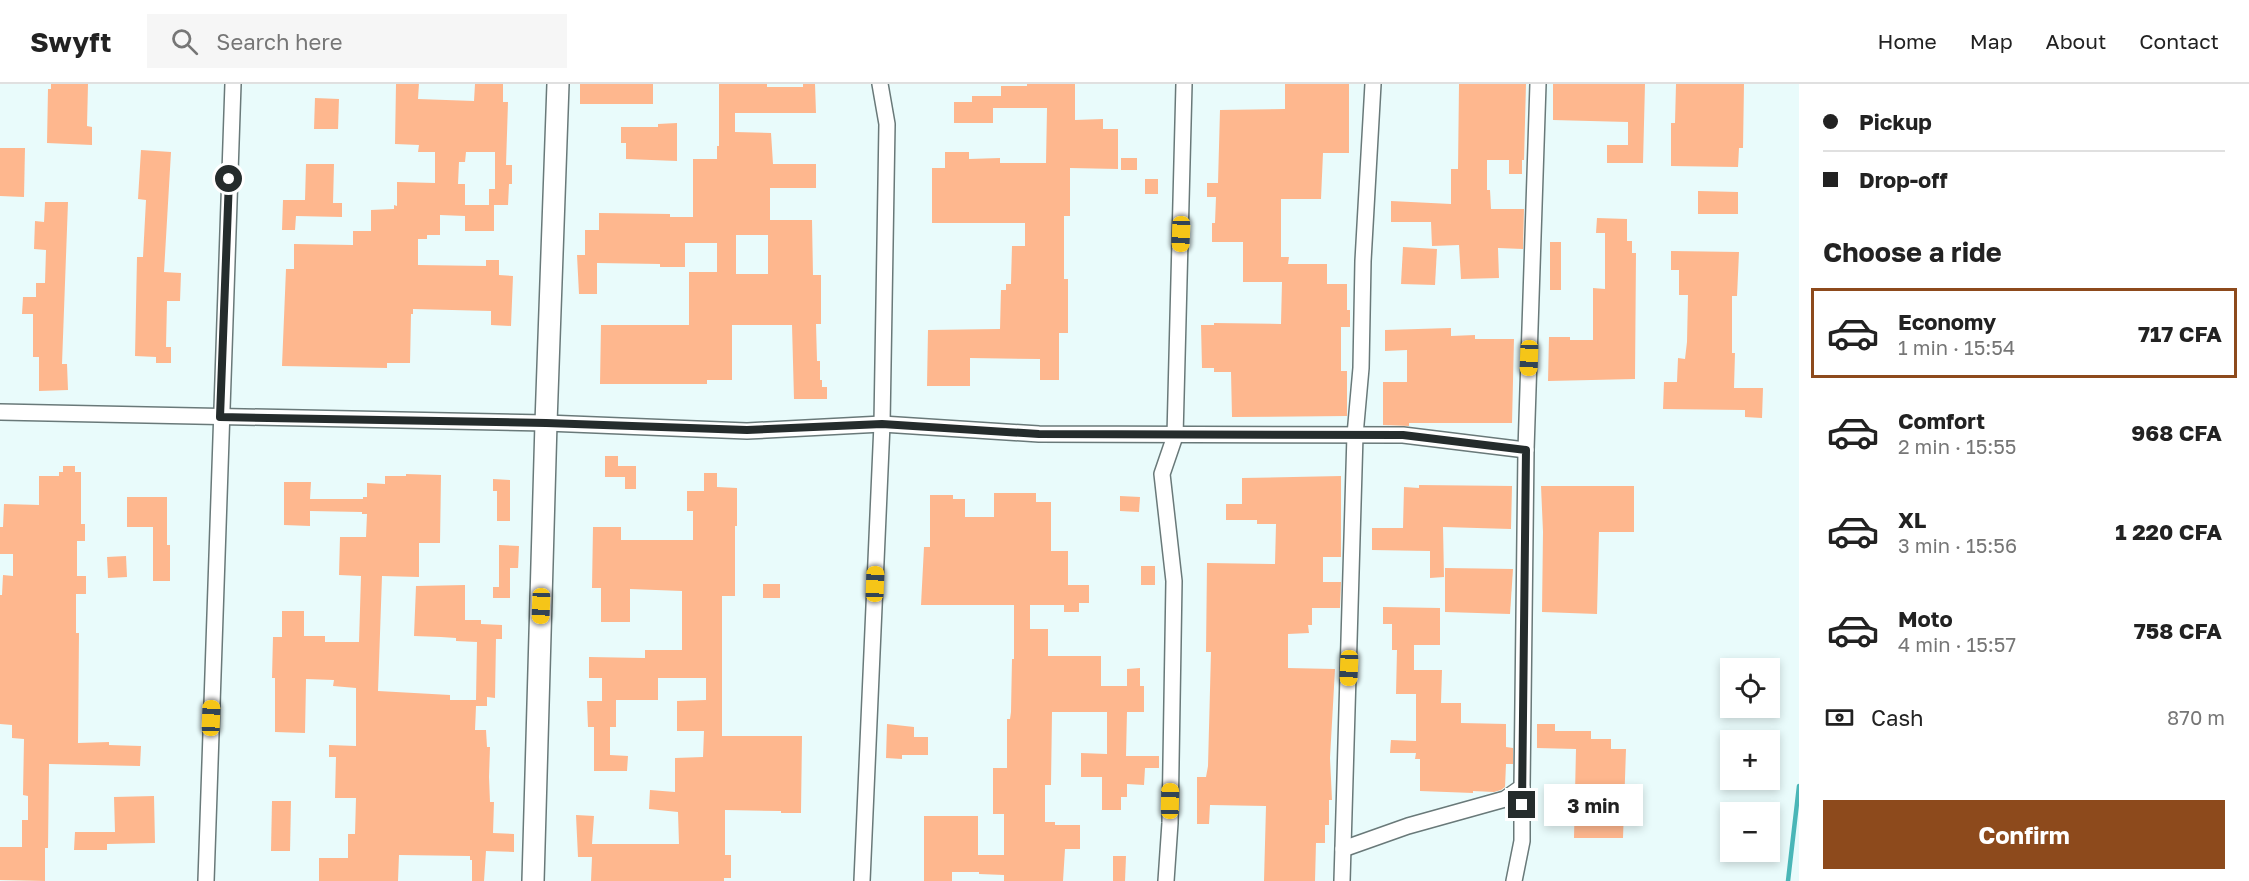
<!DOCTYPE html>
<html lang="en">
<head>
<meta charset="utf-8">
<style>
  body { margin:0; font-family:"Golos Text",sans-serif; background:#f6f6f6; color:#222; height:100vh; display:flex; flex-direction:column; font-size:22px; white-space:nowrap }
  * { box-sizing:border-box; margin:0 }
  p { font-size:20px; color:#767676 }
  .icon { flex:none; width:33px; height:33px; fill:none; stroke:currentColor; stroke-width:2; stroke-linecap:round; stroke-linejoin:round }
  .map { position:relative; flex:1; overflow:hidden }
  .side { display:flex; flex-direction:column; background:#fff; width:450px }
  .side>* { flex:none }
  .hud { display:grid; align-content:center; height:132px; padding:0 24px; background:#fff }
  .fabs { position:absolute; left:1720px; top:574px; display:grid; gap:12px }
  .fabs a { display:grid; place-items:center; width:60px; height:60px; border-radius:0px; background:#fff; box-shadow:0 3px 9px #0003; font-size:30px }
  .end { position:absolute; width:27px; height:27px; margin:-14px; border:8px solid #252c2c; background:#fff; box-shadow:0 0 0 3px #fff }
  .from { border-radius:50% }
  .bubble { position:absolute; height:42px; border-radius:0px; background:#fff; box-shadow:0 3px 9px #0003; font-size:20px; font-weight:700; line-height:42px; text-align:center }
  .car { position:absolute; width:18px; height:36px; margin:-18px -9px; border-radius:8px; box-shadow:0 0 4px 2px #0007; background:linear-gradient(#f5c518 24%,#345 0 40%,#f5c518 0 76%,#345 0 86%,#f5c518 0) }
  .hud b { display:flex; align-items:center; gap:21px; height:57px; font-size:22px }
  .hud b+b { border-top:2px solid #e0e0e0 }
  .hud i { width:15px; height:15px; background:#222 }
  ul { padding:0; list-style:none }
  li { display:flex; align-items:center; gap:18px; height:90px; margin:0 12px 9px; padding:0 12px; border:3px solid transparent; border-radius:0px }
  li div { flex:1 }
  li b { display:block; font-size:22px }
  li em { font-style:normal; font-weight:700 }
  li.active { border-color:#8d4a1c }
  li>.icon { width:54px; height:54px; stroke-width:1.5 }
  h2 { padding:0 24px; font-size:27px; line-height:72px }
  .pay { display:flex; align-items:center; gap:15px; height:66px; padding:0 24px; font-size:22px }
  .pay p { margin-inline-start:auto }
  .action { display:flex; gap:12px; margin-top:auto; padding:12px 24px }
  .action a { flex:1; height:69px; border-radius:0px; background:#8d4a1c; color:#fff; font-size:24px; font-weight:700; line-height:69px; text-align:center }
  header { display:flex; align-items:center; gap:36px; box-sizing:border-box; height:84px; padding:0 30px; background:#fff; border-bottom:2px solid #e0e0e0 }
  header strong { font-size:28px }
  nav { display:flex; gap:33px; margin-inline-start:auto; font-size:21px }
  .search { width:420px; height:54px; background:#f6f6f6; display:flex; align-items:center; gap:15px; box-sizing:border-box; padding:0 21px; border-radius:0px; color:#767676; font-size:22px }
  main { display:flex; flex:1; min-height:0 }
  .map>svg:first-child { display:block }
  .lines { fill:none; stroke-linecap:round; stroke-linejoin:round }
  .stream { stroke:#49b6b7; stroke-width:4.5 }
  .building { fill:#feb78e; fill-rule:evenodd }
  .street-casing { stroke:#697979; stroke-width:18 }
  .secondary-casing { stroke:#697979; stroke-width:24 }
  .street { stroke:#fff; stroke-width:15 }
  .secondary { stroke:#fff; stroke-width:21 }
  .route { stroke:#252c2c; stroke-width:8 }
</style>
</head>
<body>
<header>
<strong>Swyft</strong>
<div class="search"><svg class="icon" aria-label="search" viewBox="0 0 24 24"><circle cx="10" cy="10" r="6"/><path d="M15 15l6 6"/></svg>Search here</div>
<nav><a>Home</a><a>Map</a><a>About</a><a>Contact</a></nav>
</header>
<main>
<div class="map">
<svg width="1799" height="797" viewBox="0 0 1799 797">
  <rect width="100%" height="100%" fill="#e9fbfb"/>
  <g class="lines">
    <path class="stream" d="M1788 797 1799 702"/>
  </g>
  <g class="building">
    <path d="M51 0H88L87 42 92 43V61L47 59 48 5H51Z"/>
    <path d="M396 0H419L418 15 474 17 475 0H503V18H508L506 81H512V100H509L508 121H489V105H495V68H466L465 78H459L458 100H465V132L440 131V151H427V155H418V181L486 182V176H499V191L513 192 511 242 491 241V227L413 225V230H411L410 279H387V284L282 282 286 185H294V160L353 161V147H371V126L394 125V121L397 122V98L435 99V68H418L419 61 395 60Z"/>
    <rect x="580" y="0" width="73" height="20"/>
    <path d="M719 0H767V3H803V0H815L816 29H735V48L771 49 773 80H816V104H770V136H812L813 191H821V240H816L817 277H820V296H822V303H827V315H794L792 241H732V296H707V300H600L601 241H689V188H717V159H685V183H660V180L597 179V210H579L577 171H585V146H599V129L670 130V133H693V75H717V62H719ZM736 151H768V190H736Z"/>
    <path d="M1027 0H1075V36L1103 35V45H1118V85L1070 84V132H1064V195H1068V249H1059V296H1040V275L970 274V302H927L928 246 1000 245 1001 206H1006V200H1011L1012 162H1025V139H932V84H945V68H969V75L1000 74V79H1046L1047 24H993V39H954V18H972V12H1001V2H1027Z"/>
    <path d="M1285 0H1349V69H1323L1321 115H1281V173H1289L1288 180H1327V200H1347V226H1350V243H1341V287H1347V332L1232 333 1231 288H1214V284H1202L1201 241H1214V239L1281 240 1282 198H1243V158H1212V139H1215L1216 113H1207V99H1218L1220 26 1285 25Z"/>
    <path d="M1459 0H1526L1524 76H1522V90H1509V76H1487V106H1490L1491 125H1524L1523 165 1498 164 1499 194 1461 195 1459 161 1432 162 1431 138H1391V117L1451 120V85H1458Z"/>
    <path d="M1553 0H1645L1643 79H1607V61H1628V38L1553 36Z"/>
    <path d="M1676 0H1744L1743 64H1739L1738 83 1671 82V39H1675Z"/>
    <path d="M315 14 339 15 338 45H314Z"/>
    <path d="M677 39V77L626 75V59H621V43H658V40Z"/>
    <path d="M0 64H25L24 113 0 112Z"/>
    <path d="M141 66 171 68 164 188 181 189 180 217H167L166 263H171V279H156V273L135 272 137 173H143L146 116 138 115Z"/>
    <rect x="1121" y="74" width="16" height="12"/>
    <path d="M306 80H334L333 119H342V133L296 132 295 146H282L283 116H305Z"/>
    <rect x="1145" y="95" width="13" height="15"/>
    <path d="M1698 107 1738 108V130H1698Z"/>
    <path d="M45 118H68L62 280H67L68 306 39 307V273H33V230H22L23 213H36V199H45L46 166 34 165 35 137 44 138Z"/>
    <rect x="465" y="121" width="29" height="26"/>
    <path d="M1597 134 1627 135V157H1632V169H1636L1635 295 1548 297 1549 253H1570V256H1593V204L1605 205V149H1596Z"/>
    <rect x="1550" y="158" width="11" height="48"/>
    <path d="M1403 163 1437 165 1435 201 1401 200Z"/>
    <path d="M1671 167 1739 168 1737 212H1732V269H1735L1734 304H1763L1762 334 1745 333V326L1663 325 1664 298H1677L1678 274 1685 275 1687 258 1688 211H1679V186H1671Z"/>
    <path d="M1451 244V252L1475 251V255H1514L1512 339H1409V342L1383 341V298H1407V266L1385 267V246Z"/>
    <path d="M605 372H618V382H636V405H625V393H605Z"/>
    <path d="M63 382H75V388H81V440H85V457H77V492H86V510H76V549H79L78 659 109 658V661L141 662 140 682 49 680 48 764H45V797L0 796V763H22V736H28V712L23 711 24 655 12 654V641L0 640V511H2L3 491 13 492V470H0V443H3L4 420 39 421V392H59V388H63Z"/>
    <path d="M704 389H717V403L737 404V442H735V512H722V652H802L801 729H781V727L725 726V771H731V794H724V797H591L592 773H578L576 731 594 732 592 760H679L678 728 649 725 650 706 675 708V674L703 673 704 647H677V617L706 616V594H658V616H616V643H610V671L628 672 627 687H594V643H588L587 617H602V594H589V573L645 574V566H682V507L630 505V538H601V504H592L593 443H621V456H693V427H687V407H704Z"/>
    <path d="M406 390 441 391 440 459H419V493L382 492 378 607 450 611V616H476L477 558 456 557V554L441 553 414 552 416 502 465 501V536H481V540L502 541V555H496L495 614 487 613V622H476L475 646H486L487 663H490L489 693 490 718H494L493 749 514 750V768L486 767 484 797H472V776H470V772L399 771 398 797H319V774H348V750H355L356 714H335L336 673H329V661L356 662V604L333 602 334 596 306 595 305 649 275 648V594H272L273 553H282V527H304V552H325V558H359L361 492 339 491 340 453H366L367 430H362V428L310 427V442L284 441V398H311L310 415H363V413H367V399L385 400V392H406Z"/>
    <path d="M1341 392V473H1323V498H1341L1340 524H1312V541H1308L1309 549 1288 550V584L1335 585 1330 674 1332 716H1329V741H1325V759H1316L1315 797H1264L1266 722 1210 721 1209 740H1197V693H1206L1208 682 1211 568H1206L1207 479 1275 480 1276 440H1257V436H1226V420H1242V394Z"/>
    <path d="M493 395 510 396V437H497V407H493Z"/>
    <path d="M1419 401 1512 402 1511 445 1443 443 1444 493 1430 494V467L1372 466V444H1403L1404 403 1419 404Z"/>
    <path d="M1541 402H1634V448H1599L1597 530 1542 528 1543 448Z"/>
    <path d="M994 409H1036V418H1051V467H1068V501H1089V519H1079V528H1064V521H1030V545H1048V572H1101V602H1127V585L1140 584V602H1144V628H1127L1126 672H1159V684H1145L1144 701 1127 700V713H1121V726H1102V693H1081V669L1107 670V628H1052L1051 701H1045V738H1055V741H1080V765H1065L1063 797H1004V791L979 790V788H952V797H924V732H978V771H1004V730H993V684H1007V635H1010L1011 628 1012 575H1014V521H921L924 463H930V411H953V415H965V433H994Z"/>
    <path d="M1120 412 1140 413 1139 428 1120 427Z"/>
    <path d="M127 413H167V461H170V497H153V443H127Z"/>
    <path d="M499 461 519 462 518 484H510V514H493V503H499Z"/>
    <path d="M126 472 127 493 108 494 107 473Z"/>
    <rect x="1141" y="482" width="14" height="19"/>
    <path d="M1445 484 1513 485 1510 530 1445 528Z"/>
    <rect x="763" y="500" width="17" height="14"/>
    <path d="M1383 523 1440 524V561H1414V586H1442L1441 619H1461V639L1506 640V663L1513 664V680H1506L1505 703 1501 706 1494 708 1473 707V709L1420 707V675H1415L1416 669H1390L1391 656 1416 657V610H1396L1397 566H1392V540H1383Z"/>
    <path d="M887 640 914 643V653H928V671H902V675L886 674Z"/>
    <path d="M1537 640H1555V647H1591V655H1611V665H1626L1623 754H1574L1576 665 1537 664Z"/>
    <path d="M154 712 155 759 107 760V766H74L75 748H115L114 713Z"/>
    <path d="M272 717H291L290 767H271Z"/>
    <path d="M1113 772H1126L1125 797H1113Z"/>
  </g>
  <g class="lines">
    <defs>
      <g id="street">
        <path d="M0 328 546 339 747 347 882 340 1039 350 1403 351 1526 366"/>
        <path d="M1343 765 1408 742 1505 715 1522 703 1526 366 1538 0"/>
        <path d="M206 797 233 0"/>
        <path d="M862 797 882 340 887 40 880 0"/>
        <path d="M1166 797 1170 739 1174 497 1162 390 1175 352 1184 0"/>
        <path d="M1342 797 1355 351 1361 284 1363 177 1373 0"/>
        <path d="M1514 797 1522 757V703"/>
      </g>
      <path id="secondary" d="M533 797 546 339 558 0"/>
    </defs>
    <use href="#street" class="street-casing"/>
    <use href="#secondary" class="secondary-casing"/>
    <use href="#street" class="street"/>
    <use href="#secondary" class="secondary"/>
  </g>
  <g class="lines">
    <path class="route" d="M229 95 220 333 546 339 747 346 882 340 1039 350 1403 351 1526 366 1522 721"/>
  </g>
</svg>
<div class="fabs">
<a><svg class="icon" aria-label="locate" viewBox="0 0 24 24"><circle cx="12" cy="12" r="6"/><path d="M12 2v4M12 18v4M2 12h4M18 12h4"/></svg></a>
<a>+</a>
<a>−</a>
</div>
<i class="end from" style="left:229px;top:95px"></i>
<i class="end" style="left:1522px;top:721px"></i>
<div class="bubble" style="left:1544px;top:700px;width:99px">3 min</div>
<i class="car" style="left:1181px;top:150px;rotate:182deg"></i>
<i class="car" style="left:1529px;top:274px;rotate:182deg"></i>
<i class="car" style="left:875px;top:500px;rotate:2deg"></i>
<i class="car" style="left:541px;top:522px;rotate:182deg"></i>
<i class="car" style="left:1349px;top:584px;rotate:182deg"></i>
<i class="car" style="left:211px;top:634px;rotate:2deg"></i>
<i class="car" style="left:1170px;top:717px;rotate:1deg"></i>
</div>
<section class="side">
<div class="hud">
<b><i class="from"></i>Pickup</b>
<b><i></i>Drop-off</b>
</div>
<h2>Choose a ride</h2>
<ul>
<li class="active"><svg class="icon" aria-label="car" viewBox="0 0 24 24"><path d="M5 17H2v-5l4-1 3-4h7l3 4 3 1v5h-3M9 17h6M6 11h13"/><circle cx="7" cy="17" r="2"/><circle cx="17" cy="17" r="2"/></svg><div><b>Economy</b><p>1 min · 15:54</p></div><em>717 CFA</em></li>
<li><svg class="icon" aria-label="car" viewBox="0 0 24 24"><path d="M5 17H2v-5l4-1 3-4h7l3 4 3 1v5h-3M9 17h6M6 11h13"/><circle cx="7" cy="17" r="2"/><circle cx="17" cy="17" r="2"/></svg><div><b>Comfort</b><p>2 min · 15:55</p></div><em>968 CFA</em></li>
<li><svg class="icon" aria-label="car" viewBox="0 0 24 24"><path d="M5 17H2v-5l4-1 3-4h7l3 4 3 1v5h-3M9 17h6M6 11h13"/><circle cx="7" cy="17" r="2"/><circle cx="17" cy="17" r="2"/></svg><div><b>XL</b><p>3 min · 15:56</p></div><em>1 220 CFA</em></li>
<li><svg class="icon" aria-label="car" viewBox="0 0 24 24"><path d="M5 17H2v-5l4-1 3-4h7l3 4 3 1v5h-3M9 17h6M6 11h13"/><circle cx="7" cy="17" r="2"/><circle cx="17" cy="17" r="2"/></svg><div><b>Moto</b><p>4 min · 15:57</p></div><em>758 CFA</em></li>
</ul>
<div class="pay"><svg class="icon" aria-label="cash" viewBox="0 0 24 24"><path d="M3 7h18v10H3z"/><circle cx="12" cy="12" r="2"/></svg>Cash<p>870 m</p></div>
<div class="action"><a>Confirm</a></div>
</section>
</main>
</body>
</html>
